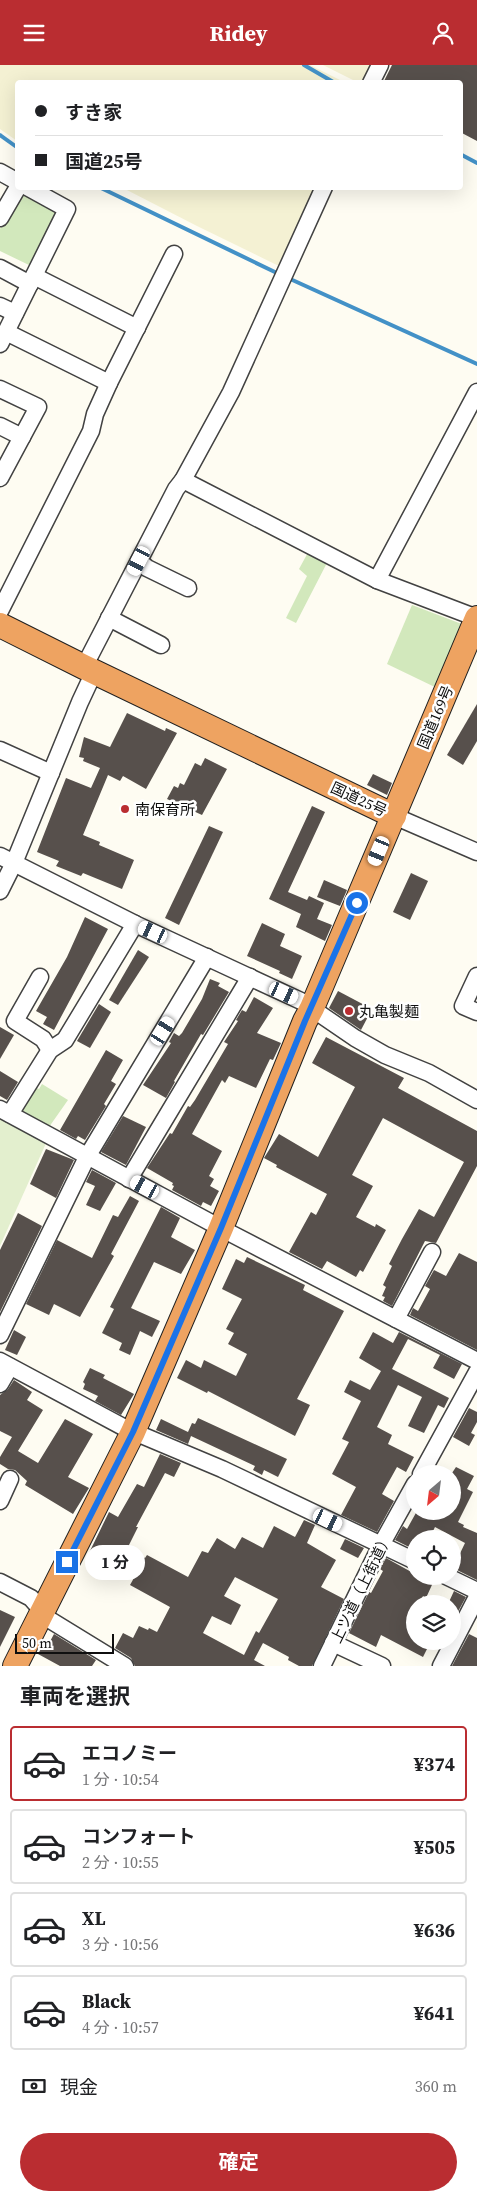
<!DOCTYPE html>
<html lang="ja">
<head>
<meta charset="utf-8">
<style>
  body { margin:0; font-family:"Source Serif 4","Noto Sans JP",serif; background:#f6f6f6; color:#202124; height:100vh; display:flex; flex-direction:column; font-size:19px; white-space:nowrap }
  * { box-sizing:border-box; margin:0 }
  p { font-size:16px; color:#757577 }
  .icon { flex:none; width:28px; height:28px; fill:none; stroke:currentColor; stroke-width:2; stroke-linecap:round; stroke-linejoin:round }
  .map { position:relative; height:1601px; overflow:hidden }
  .drawer { display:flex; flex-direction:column; background:#fff; flex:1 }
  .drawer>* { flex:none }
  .guide { position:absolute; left:15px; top:15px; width:448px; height:110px; border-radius:5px; box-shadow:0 5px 20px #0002; display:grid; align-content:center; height:110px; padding:0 20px; background:#fff }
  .needle { width:32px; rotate:208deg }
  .buttons { position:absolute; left:406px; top:1400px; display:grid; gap:10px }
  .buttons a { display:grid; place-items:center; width:55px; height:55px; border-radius:50%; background:#fff; box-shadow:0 5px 20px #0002; font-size:25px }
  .scale { position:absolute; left:15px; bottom:12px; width:99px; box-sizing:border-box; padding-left:5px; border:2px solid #0f0f0f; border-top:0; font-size:14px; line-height:18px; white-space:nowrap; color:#0f0f0f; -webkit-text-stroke:4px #fff; paint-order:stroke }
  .end { position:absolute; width:22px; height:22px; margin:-11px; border:6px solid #1a73e8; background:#fff; box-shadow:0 0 0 2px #fff }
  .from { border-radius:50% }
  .bubble { position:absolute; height:35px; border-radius:18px; background:#fff; box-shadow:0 5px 20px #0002; font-size:16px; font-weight:700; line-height:35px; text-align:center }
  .car { position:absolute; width:15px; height:30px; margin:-15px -8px; border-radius:6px; box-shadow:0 0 4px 1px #0007; background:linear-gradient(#fff 24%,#345 0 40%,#fff 0 76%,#345 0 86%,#fff 0) }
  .guide b { display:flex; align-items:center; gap:18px; height:48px; font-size:19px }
  .guide b+b { border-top:1px solid #e0e0e0 }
  .guide i { width:12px; height:12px; background:#202124 }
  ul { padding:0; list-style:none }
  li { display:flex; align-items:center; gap:15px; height:75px; margin:0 10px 8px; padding:0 10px; border:2px solid #e0e0e0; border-radius:5px }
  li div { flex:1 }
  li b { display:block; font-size:19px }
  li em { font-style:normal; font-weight:700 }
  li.on { border-color:#ba2d31 }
  li>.icon { width:45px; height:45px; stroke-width:1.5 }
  h2 { padding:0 20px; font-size:22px; line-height:60px }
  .pay { display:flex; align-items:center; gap:12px; height:55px; padding:0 20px; font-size:19px }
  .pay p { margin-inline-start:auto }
  .button { display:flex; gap:10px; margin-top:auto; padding:10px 20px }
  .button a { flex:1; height:58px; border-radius:30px; background:#ba2d31; color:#fff; font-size:20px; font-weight:700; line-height:58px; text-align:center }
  header { display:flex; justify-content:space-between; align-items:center; height:65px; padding:0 20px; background:#ba2d31; color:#fff; font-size:22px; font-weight:700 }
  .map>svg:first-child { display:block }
  .farmland { fill:#f4f1d3 }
  .green { fill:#d2e8bc }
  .pitch { fill:#e3efce }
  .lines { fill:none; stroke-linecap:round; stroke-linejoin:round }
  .stream { stroke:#4391c7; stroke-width:4 }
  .building { fill:#57504c; fill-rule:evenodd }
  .minor-casing { stroke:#424242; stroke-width:19 }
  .highway-casing { stroke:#202020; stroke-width:26 }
  .minor { stroke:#fff; stroke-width:16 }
  .highway { stroke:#eea361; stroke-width:24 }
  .route { stroke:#1a73e8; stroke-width:6 }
  .poi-dot { fill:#ba2d31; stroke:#fff; stroke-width:2 }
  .labels { text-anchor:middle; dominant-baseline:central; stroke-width:5; stroke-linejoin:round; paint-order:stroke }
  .street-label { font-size:15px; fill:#0f0f0f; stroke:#fff }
  .poi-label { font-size:15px; fill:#0f0f0f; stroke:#fff; text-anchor:start }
</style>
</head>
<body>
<header><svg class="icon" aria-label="menu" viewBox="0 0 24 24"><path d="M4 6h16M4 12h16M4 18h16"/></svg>Ridey<svg class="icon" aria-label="person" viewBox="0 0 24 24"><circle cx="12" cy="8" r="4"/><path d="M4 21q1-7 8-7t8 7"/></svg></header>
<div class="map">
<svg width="477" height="1601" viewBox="0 0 477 1601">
  <rect width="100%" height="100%" fill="#fefcf2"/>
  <g class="farmland">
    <path d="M0 0H310L344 17 18 18 17 76 0 64Z"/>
    <path d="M323 0H373L364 18 357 17Z"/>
    <path d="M123 123H318L283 203 197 161Z"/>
  </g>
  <g class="green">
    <path d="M20 126 58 144 31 201 0 186V164Z"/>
    <path d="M311 482 330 492 296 558 286 553 307 511 299 504Z"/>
    <path d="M412 540 467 561 441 625 387 599Z"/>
    <path d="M42 1019 68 1035 49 1062 19 1046 33 1021 39 1024Z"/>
  </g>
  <path class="pitch" d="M0 1051 47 1076 0 1181Z"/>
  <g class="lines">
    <g class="stream">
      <path d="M304 0 335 18"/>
      <path d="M0 70 18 83"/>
      <path d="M460 89 477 98"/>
      <path d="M99 122 279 209"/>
      <path d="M288 213 477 299"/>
    </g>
  </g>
  <g class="building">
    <path d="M392 0H477V76L460 67V18H383Z"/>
    <path d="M477 639V676L463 700 447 690Z"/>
    <path d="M127 648 165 666 166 663 177 668 146 724 123 711 120 716 108 710 83 770 100 777 99 780 134 795 122 824 83 808 81 811 56 801 59 796 37 787 66 713 91 723 100 703 83 696 84 693 79 692 84 672 110 682Z"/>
    <path d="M205 693 227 704 202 750 167 734 174 721 178 723 180 718 184 720 195 698 201 701Z"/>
    <path d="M373 709 392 718 387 730 367 720Z"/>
    <path d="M312 741 325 747 288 827 307 835 309 831 324 838 317 854 332 860 325 876 296 862 301 849 269 834Z"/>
    <path d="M209 761 223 767 179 860 165 853Z"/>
    <path d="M411 808 428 816 410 855 393 847Z"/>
    <path d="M324 815 347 825 340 841 317 832Z"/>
    <path d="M85 852 108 864 54 965 43 959 47 952 36 946 67 892Z"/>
    <path d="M262 858 285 869 280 881 302 891 292 914 279 908 280 906 247 891Z"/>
    <path d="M138 885 149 892 118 940 109 935Z"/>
    <path d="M210 914 220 918 218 921 229 927 203 970 201 969 174 1016 175 1017 166 1033 143 1020 171 978 169 977 174 968 179 971 182 968 202 934Z"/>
    <path d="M338 926 372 944 361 965 329 943Z"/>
    <path d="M254 932 273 943 257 968 281 978 273 995 270 994 256 1023 229 1011 225 1018 222 1015 192 1069 222 1086 209 1111 214 1114 210 1121 219 1126 211 1141 203 1137 201 1141 172 1125 174 1121 172 1120 173 1118 147 1103 170 1068 172 1069 188 1041 190 1042 195 1035 228 979 224 977 238 956 236 955 242 945 246 947Z"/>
    <path d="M99 939 111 947 90 983 77 976Z"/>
    <path d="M0 962 14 970 0 994Z"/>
    <path d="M326 972 404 1013 398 1023 477 1066V1101L436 1178 425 1176 392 1241 383 1236 385 1232 382 1231 386 1222 383 1220 392 1201 389 1199 402 1174 419 1144 434 1152 464 1097 383 1053 352 1110 373 1121 356 1152 375 1162 376 1159 386 1165 363 1207 360 1205 356 1212 327 1196 322 1204 289 1187 311 1147 316 1150 327 1129 276 1102 277 1100 264 1093 279 1069 318 1092 355 1022 312 998Z"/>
    <path d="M106 985 123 995 111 1016 116 1019 104 1039 106 1041 85 1075 78 1071 76 1074 60 1065Z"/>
    <path d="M0 1006 18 1017 7 1035 0 1031Z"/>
    <path d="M123 1051 146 1062 126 1100 101 1087Z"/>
    <path d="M46 1084 74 1095 56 1133 30 1119Z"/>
    <path d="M92 1105 116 1118 100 1146 86 1140 95 1121 86 1117Z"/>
    <path d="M130 1131 139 1136 111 1189 114 1191 80 1252 54 1239 49 1250 26 1239 57 1175 92 1193 113 1150 118 1152Z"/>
    <path d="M161 1142 180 1153 171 1172 195 1185 181 1209 154 1197 131 1243 160 1256 152 1272 140 1266 130 1290 119 1285 122 1278 102 1268 114 1244 110 1242Z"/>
    <path d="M18 1148 42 1161 0 1247V1185Z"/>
    <path d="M459 1188 477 1197V1285L410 1250 413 1243 418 1246 430 1224 425 1221 434 1205 446 1211Z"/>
    <path d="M247 1192 305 1220 303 1225 344 1246 297 1334 310 1340 295 1371 208 1326 207 1328 177 1313 186 1295 201 1303 204 1295 236 1311 247 1289 228 1279 234 1268 226 1264 242 1234 222 1224 236 1194 244 1198Z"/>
    <path d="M14 1265 26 1272 17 1290 5 1285Z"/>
    <path d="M373 1267 393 1278 399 1267 462 1299 454 1314 433 1303 440 1290 408 1274 392 1304 449 1333 444 1343 438 1340 424 1368 408 1361 422 1332 398 1320 377 1362 392 1370 388 1379 414 1392 406 1407 397 1402 382 1429 394 1436 377 1467 341 1450 356 1422 332 1409 349 1377 342 1374 361 1336 344 1327 350 1315 370 1325 381 1306 359 1293Z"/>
    <path d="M90 1303 105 1310 103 1313 134 1329 121 1350 95 1336 98 1331 83 1324 85 1319 83 1317Z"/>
    <path d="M14 1315 32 1327 27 1335 43 1345 18 1386 38 1398 65 1354 93 1369 68 1412 89 1423 73 1449 25 1420 27 1416 15 1405 8 1404 0 1399V1392L12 1372 0 1366V1330L8 1324Z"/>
    <path d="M469 1343 477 1347V1357L471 1368 475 1370 469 1381 453 1372Z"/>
    <path d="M198 1353 287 1394 278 1412 264 1405 262 1410 253 1405 255 1401 191 1371 188 1379 156 1365 161 1354 188 1367 192 1358 195 1359Z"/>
    <path d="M160 1389 181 1398 174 1412 165 1408 136 1462H138L127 1484 145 1493 147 1490 188 1512 202 1486 208 1488 217 1473 235 1484 242 1472 263 1483 274 1461 295 1472 304 1455 315 1460 307 1478 336 1495 321 1522 344 1534 312 1601H299L288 1595 289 1592 263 1578 254 1595 265 1601H135L131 1593 115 1583 123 1568 133 1573 139 1561 148 1565 149 1563 157 1567 170 1542 130 1520 139 1504 120 1494 116 1502 89 1488 109 1447 118 1452 137 1419 144 1422ZM235 1512 278 1534 259 1568 256 1566 244 1590 203 1568 212 1551 231 1560 241 1540 224 1531Z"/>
    <path d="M456 1402 474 1411 467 1424 473 1427 458 1457 464 1460 463 1462 477 1468V1515L453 1503 465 1478 435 1462 429 1474H413L409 1482 395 1475 403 1461 407 1464 417 1446H452V1408Z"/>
    <path d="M345 1474 364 1483 358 1493 340 1484Z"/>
    <path d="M386 1493 415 1509V1511H436L426 1533 423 1531 419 1539H415V1576H431L423 1592 381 1570 376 1582 349 1568 369 1527 371 1528 383 1506 380 1504Z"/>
    <path d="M454 1526 466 1532 455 1552 452 1551V1539H448Z"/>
    <path d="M0 1545 15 1552 0 1582Z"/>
    <path d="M54 1569 96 1595 92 1601H60L38 1589 43 1580 47 1582Z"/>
    <path d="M469 1569 477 1573V1601H452Z"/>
  </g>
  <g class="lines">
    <defs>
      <g id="minor">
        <path d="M371 18 380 0"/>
        <path d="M0 107 18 117"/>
        <path d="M0 153 18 122"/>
        <path d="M0 203 30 219"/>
        <path d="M34 211 137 263"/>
        <path d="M0 241 15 248"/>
        <path d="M6 267 109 318"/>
        <path d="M0 279 67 144 27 122"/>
        <path d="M0 324 38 342 0 413"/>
        <path d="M0 361 22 372"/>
        <path d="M183 415 377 515 477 553"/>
        <path d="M139 496 147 503 188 523"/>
        <path d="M377 515 477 327"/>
        <path d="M0 546 91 366 95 349 109 318 174 189"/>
        <path d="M109 553 161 580"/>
        <path d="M84 602 176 424 183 415 231 327 324 122"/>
        <path d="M0 685 51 708"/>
        <path d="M394 751 477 787"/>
        <path d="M0 791 135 859 301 936 355 973 385 990 429 1008 477 1035"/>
        <path d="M0 826 14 798 80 637 94 607"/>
        <path d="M477 911 463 941 477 947"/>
        <path d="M40 912 15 956 43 974 50 985"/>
        <path d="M0 1044 230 1168 477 1296"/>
        <path d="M10 1049 50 985 65 975 135 859"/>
        <path d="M129 1114 250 912"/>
        <path d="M396 1254 432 1187"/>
        <path d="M0 1270 87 1092 207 892"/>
        <path d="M0 1296 127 1364 222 1404 415 1496"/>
        <path d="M0 1319 10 1302"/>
        <path d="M421 1409 477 1307"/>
        <path d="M0 1436 10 1414"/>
        <path d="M446 1511 477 1526"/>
        <path d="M0 1517 31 1533 50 1555 125 1601"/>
        <path d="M333 1578 382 1601"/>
        <path d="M322 1601 381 1480 415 1419"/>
        <path d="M441 1601 477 1532"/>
      </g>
      <g id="highway">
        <path d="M0 560 84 602 394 751"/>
        <path d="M15 1601 133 1367 221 1163 305 956 312 943 477 553"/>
      </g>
    </defs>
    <use href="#minor" class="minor-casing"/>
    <use href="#highway" class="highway-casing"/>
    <use href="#minor" class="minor"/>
    <use href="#highway" class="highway"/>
  </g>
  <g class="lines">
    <path class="route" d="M67 1497 133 1367 221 1163 305 956 357 838"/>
  </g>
  <g class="poi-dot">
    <circle cx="125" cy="744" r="5"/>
    <circle cx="349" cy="946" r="5"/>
  </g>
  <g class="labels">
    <g class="street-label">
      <text transform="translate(435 652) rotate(-67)">国道169号</text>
      <text transform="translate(359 734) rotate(25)">国道25号</text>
      <text transform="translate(361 1523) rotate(-64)">上ツ道（上街道）</text>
    </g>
    <g class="poi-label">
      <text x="135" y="744">南保育所</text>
      <text x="359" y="946">丸亀製麺</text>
    </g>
  </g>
</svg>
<div class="buttons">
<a><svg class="needle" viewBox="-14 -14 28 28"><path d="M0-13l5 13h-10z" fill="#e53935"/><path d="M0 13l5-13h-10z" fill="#757577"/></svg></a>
<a><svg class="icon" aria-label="locate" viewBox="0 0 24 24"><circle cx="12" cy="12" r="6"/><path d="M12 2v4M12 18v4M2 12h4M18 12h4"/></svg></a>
<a><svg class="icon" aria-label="layers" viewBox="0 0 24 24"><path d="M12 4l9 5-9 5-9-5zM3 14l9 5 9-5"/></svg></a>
</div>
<div class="scale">50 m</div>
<i class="end from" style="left:357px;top:838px"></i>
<i class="end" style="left:67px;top:1497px"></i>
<div class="bubble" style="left:85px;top:1480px;width:60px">1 分</div>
<i class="car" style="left:139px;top:496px;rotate:207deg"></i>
<i class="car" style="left:379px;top:786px;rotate:203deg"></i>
<i class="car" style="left:153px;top:867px;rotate:295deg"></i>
<i class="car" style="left:284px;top:928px;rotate:115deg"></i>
<i class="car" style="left:163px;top:966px;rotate:32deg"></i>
<i class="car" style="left:145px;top:1122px;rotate:298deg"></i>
<i class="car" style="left:328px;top:1455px;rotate:116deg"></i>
<div class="guide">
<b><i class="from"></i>すき家</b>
<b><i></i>国道25号</b>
</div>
</div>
<section class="drawer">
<h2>車両を選択</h2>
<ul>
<li class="on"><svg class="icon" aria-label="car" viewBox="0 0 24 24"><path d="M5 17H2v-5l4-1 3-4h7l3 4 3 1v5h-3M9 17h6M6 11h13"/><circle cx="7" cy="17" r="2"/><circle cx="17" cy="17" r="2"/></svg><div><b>エコノミー</b><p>1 分 · 10:54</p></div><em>¥374</em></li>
<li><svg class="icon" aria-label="car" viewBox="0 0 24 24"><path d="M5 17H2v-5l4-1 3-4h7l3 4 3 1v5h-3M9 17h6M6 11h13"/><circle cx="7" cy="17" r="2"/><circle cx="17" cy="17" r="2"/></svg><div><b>コンフォート</b><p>2 分 · 10:55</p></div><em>¥505</em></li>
<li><svg class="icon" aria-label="car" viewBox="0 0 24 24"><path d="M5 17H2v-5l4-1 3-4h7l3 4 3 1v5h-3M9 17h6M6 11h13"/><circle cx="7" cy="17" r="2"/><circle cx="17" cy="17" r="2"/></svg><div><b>XL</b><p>3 分 · 10:56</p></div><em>¥636</em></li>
<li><svg class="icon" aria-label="car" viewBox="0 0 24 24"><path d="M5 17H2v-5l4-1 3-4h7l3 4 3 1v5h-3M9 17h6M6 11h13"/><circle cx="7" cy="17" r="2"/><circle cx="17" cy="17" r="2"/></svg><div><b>Black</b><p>4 分 · 10:57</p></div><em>¥641</em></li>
</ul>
<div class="pay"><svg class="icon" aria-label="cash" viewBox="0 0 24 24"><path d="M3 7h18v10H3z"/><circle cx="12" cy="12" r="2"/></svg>現金<p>360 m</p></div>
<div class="button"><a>確定</a></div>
</section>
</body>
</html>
